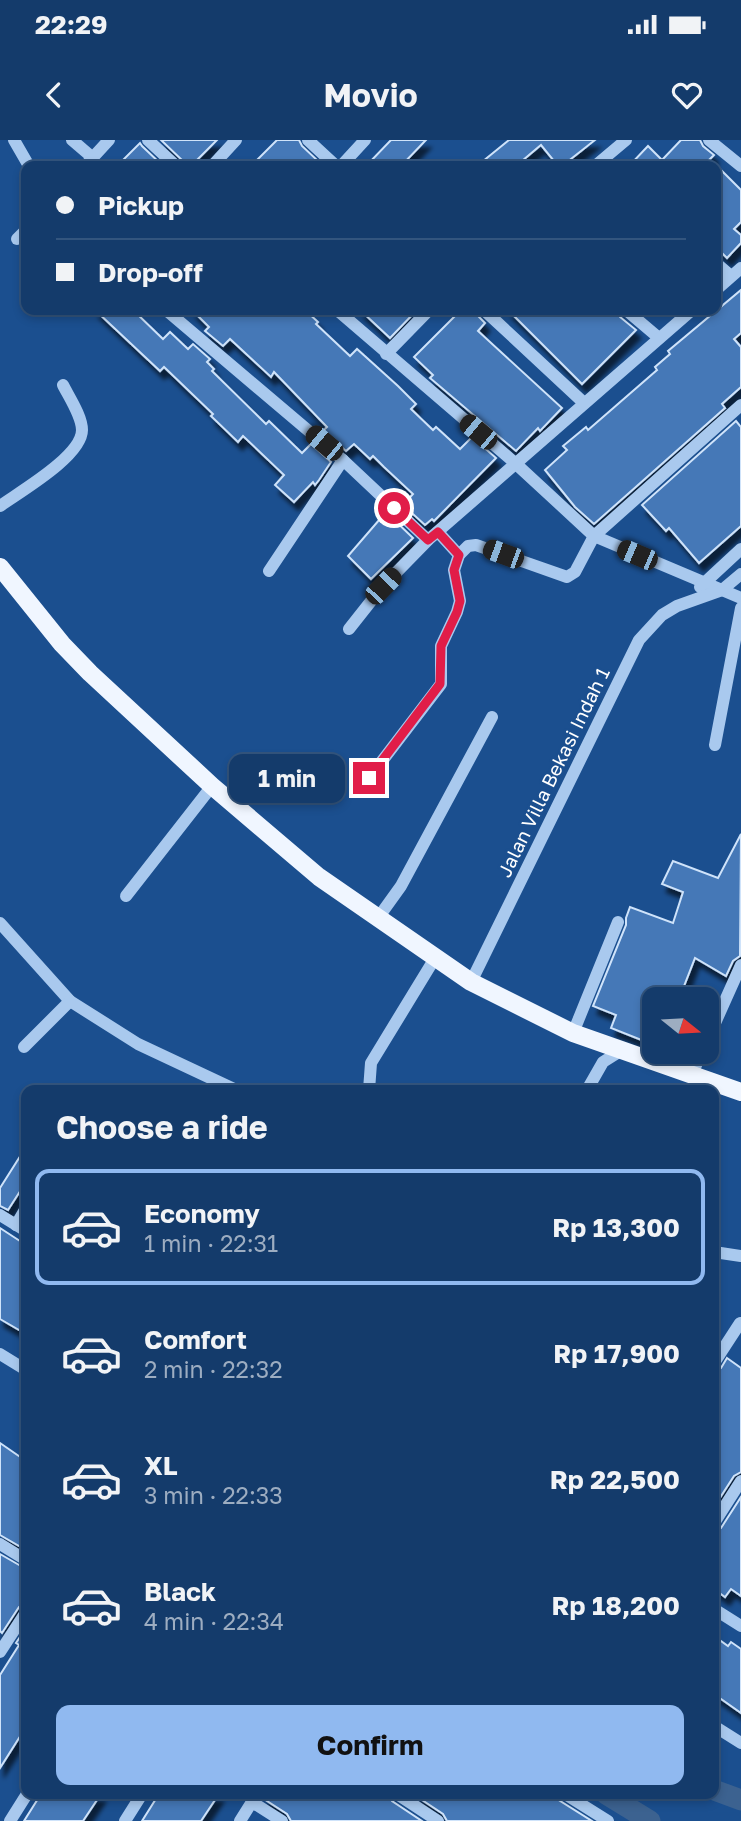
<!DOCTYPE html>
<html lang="en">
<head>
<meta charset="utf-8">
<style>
  body { margin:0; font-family:"Golos Text",sans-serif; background:#1d4271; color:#f1f3f6; height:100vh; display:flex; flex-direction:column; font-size:26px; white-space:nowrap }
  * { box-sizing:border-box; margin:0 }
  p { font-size:23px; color:#9dadc1 }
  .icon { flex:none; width:38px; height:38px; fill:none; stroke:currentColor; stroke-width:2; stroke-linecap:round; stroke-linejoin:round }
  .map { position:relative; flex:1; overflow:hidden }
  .details { position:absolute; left:21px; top:945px; width:698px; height:714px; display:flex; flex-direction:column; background:#143b6b; border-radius:14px; box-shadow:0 4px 10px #0003,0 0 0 2px #33557e }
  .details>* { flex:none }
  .top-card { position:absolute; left:21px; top:21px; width:700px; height:154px; border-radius:14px; box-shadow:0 4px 10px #0003,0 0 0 2px #33557e; display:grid; align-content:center; height:154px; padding:0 35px; background:#143b6b }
  .needle { width:46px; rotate:108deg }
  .buttons { position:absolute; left:642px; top:847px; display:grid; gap:14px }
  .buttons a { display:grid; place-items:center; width:77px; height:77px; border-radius:14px; background:#143b6b; box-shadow:0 4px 10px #0003,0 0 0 2px #33557e; font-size:35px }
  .end { position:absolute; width:32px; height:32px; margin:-16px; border:9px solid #e11d48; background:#fff; box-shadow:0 0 0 4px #fff }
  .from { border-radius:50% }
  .bubble { position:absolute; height:49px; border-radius:14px; background:#143b6b; box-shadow:0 4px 10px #0003,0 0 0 2px #33557e; font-size:23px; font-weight:700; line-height:49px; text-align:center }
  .car { position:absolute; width:21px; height:42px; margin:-21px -10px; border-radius:9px; box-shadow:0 0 5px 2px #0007; background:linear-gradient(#222 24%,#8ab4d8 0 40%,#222 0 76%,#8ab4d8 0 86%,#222 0) }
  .top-card b { display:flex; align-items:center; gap:24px; height:66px; font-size:26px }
  .top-card b+b { border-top:2px solid #33557e }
  .top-card i { width:18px; height:18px; background:#f1f3f6 }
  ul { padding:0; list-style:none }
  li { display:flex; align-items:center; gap:21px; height:116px; margin:0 14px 10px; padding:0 21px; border:4px solid transparent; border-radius:14px }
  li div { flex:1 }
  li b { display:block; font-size:26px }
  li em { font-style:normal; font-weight:700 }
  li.active { border-color:#90b9f0 }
  li>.icon { width:63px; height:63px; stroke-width:1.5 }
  h2 { padding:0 35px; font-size:32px; line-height:84px }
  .primary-button { display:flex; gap:14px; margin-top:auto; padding:14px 35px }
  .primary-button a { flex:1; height:80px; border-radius:14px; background:#90b9f0; color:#111; font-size:28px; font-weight:700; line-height:80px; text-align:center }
  .status { display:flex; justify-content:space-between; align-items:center; height:49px; padding:0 35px; background:#143b6b; direction:ltr }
  .status svg { height:19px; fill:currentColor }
  header { display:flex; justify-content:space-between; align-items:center; height:91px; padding:0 35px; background:#143b6b; font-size:32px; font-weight:700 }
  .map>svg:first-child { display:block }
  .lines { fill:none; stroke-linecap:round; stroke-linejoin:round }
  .canal { stroke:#3c6290; stroke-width:21 }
  .building { fill:#4478b7; stroke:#cfe3fa; stroke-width:2; filter:url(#shadow) }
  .minor { stroke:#a9c9ee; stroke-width:12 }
  .major { stroke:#f0f6ff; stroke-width:18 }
  .route { stroke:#e11d48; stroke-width:9 }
  .labels { text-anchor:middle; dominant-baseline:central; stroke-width:5; stroke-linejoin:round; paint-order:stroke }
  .street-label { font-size:19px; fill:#fff; stroke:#1b4f8f }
</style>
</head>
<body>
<div class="status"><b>22:29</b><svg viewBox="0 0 49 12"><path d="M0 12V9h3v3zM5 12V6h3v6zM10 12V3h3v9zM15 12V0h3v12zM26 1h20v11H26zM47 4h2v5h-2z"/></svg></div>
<header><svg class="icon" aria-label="back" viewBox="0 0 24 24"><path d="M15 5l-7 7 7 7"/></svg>Movio<svg class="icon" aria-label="heart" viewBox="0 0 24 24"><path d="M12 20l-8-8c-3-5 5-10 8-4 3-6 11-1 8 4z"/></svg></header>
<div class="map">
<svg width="741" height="1681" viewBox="0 0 741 1681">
  <defs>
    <filter id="shadow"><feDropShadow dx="4.5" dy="8" stdDeviation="2" flood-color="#0009"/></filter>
  </defs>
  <rect width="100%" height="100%" fill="#1b4f8f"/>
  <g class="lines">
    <g class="canal">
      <path d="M714 1650 741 1660"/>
      <path d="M606 1654 650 1681"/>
    </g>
  </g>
  <g class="building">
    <path d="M161 0H217L191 26H185L182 20Z"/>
    <path d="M277 0H299L302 6 318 21 313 26H251Z"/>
    <path d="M391 0H426L401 26H366Z"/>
    <path d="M509 0H595L562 26H558L541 5 516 26H477Z"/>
    <path d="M681 0H700L703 6 714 15 703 26H629L648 6 662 20Z"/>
    <path d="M140 3 142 6 163 26H117Z"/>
    <path d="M716 25 741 50V82L734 89 741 95V103L727 118 716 107Z"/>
    <path d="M741 150V193L734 199 741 207V247L722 264 725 268 594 384 575 367 545 330 567 310 563 306 586 287 588 290 657 230 655 227 670 214 668 211Z"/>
    <path d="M95 170H133L163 199 170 192 188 209 193 204 210 219 207 222 214 229 212 231 266 284 269 281 302 313 311 304 331 322 319 340 315 345 313 342 294 362 275 345 284 335 243 296 238 302 211 276 213 274 164 227 160 231Z"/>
    <path d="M192 170H305L318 182 316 184 350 216 357 209 398 246 416 264 411 269 433 290 436 287 460 309 472 297 496 318 434 381 432 379 425 385 403 365 413 354 384 327 373 316 370 319 354 304 346 311 323 291 327 287 274 232 271 237 230 199 223 206 205 191 209 187Z"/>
    <path d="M360 170H417L390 198Z"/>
    <path d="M461 170H475L478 176 485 183 478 191 562 268 540 291 538 288 516 311 430 238 433 235 414 217Z"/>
    <path d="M508 170H617L620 177 636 190 582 244Z"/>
    <path d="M736 281 741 287V386L699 423 669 388 666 391 642 365Z"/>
    <path d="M386 372 413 398 371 439 348 416Z"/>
    <path d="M741 694 740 816 733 821 726 836 695 818 679 859H654V905L611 888 616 875 593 866 626 785V778L630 767 673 783 683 752 662 744 673 721 718 738Z"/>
    <path d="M26 1007V1042L8 1070 0 1066V1048Z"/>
    <path d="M0 1088 26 1105V1194L0 1179Z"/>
    <path d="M727 1218 741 1228V1332L734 1336 714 1367V1232L721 1228Z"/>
    <path d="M0 1303 26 1321V1410L0 1395Z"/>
    <path d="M741 1357V1456L731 1449 725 1457 714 1449V1392L721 1388Z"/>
    <path d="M0 1414 26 1429V1463L19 1467 2 1493 0 1491Z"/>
    <path d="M26 1488V1587L0 1628V1535L19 1505 16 1503Z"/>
    <path d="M714 1496 728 1506 731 1502 741 1509V1573L714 1554Z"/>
    <path d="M41 1654H101L83 1681H24Z"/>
    <path d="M159 1654H219L201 1681H142Z"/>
    <path d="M266 1654H388L392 1661 422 1681H291L287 1674 264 1659Z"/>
    <path d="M413 1654H549L592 1681H447L443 1674Z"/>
  </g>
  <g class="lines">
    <g class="minor">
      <path d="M14 0 29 26"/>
      <path d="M72 0 93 18"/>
      <path d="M148 0 176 26"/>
      <path d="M308 0 336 26"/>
      <path d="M709 0 741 26"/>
      <path d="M85 26 109 0"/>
      <path d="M212 26 236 0"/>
      <path d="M341 26 365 0"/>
      <path d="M595 26 626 0"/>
      <path d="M17 99 26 90"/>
      <path d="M716 123 731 136"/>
      <path d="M716 150 741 128"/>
      <path d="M166 170 343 320 428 400"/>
      <path d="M337 170 515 323 594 396 741 458"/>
      <path d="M484 170 584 263"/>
      <path d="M626 170 659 198"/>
      <path d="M386 214 429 170"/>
      <path d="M0 366C21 351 82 316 82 290 82 276 69 257 63 245"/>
      <path d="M459 415 468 406 476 405 567 437 575 432 594 396 741 265"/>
      <path d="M269 431 343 320"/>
      <path d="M700 447 741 409"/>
      <path d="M349 489 383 446 428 400 692 170"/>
      <path d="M715 605 741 468"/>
      <path d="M369 638 441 544V506L457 472 460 461 454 430 459 415 438 392"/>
      <path d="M126 756 212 646"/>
      <path d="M378 778 401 746 492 577"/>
      <path d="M0 783 70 861 138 904 236 950"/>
      <path d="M471 842 639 500 662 475 677 466 722 450 741 434"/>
      <path d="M573 893 618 782"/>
      <path d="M707 901 741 825"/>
      <path d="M24 907 70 861"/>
      <path d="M691 936 702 912"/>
      <path d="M369 950 371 923 435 818"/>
      <path d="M587 950 603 922 622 910"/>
      <path d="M0 1075 26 1091"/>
      <path d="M16 1085 26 1068"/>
      <path d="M714 1112 741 1116"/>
      <path d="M0 1214 26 1230"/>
      <path d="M714 1223 740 1183"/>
      <path d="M714 1383 741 1341"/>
      <path d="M0 1404 26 1420"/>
      <path d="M714 1469 741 1486"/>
      <path d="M0 1512 26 1472"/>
      <path d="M714 1586 741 1603"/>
      <path d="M397 1654 438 1681"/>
      <path d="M565 1654 608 1681"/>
      <path d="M252 1662 282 1681"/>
      <path d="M10 1681 27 1654"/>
      <path d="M125 1681 142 1654"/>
      <path d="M240 1681 257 1654"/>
    </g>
    <path class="major" d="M0 427 62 504 90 533 212 646 319 737 471 842 573 893 741 952"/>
  </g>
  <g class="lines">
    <path class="route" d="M369 638 440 544 441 506 457 472 460 461 454 430 459 415 438 392 428 400 394 368"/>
  </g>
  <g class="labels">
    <g class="street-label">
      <text transform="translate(553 632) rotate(-64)">Jalan Villa Bekasi Indah 1</text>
    </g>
  </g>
</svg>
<div class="buttons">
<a><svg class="needle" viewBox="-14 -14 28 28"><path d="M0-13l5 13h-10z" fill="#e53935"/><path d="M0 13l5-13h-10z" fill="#9dadc1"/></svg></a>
</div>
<i class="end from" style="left:394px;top:368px"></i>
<i class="end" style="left:369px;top:638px"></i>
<div class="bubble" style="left:229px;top:614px;width:116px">1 min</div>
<i class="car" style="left:478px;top:292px;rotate:310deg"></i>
<i class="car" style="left:324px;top:303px;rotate:310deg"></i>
<i class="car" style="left:503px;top:414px;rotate:290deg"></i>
<i class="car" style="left:637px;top:415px;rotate:293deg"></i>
<i class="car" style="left:383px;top:446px;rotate:44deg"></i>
<div class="top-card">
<b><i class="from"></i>Pickup</b>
<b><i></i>Drop-off</b>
</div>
<section class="details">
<h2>Choose a ride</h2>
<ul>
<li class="active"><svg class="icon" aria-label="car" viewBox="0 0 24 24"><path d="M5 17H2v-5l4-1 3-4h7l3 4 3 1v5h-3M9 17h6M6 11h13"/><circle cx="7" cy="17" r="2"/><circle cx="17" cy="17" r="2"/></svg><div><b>Economy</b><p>1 min · 22:31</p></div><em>Rp 13,300</em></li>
<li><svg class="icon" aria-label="car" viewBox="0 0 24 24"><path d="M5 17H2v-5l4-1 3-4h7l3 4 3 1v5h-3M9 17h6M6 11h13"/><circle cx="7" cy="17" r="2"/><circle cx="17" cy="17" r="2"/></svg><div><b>Comfort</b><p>2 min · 22:32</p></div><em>Rp 17,900</em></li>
<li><svg class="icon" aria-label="car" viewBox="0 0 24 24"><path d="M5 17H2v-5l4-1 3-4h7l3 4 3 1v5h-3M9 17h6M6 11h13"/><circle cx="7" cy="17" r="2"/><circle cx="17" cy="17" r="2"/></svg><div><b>XL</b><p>3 min · 22:33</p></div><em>Rp 22,500</em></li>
<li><svg class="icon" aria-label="car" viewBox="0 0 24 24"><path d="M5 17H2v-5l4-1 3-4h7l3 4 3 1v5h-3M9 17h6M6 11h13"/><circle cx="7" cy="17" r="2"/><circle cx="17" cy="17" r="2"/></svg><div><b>Black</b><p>4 min · 22:34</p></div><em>Rp 18,200</em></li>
</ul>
<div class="primary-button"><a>Confirm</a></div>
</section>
</div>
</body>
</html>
